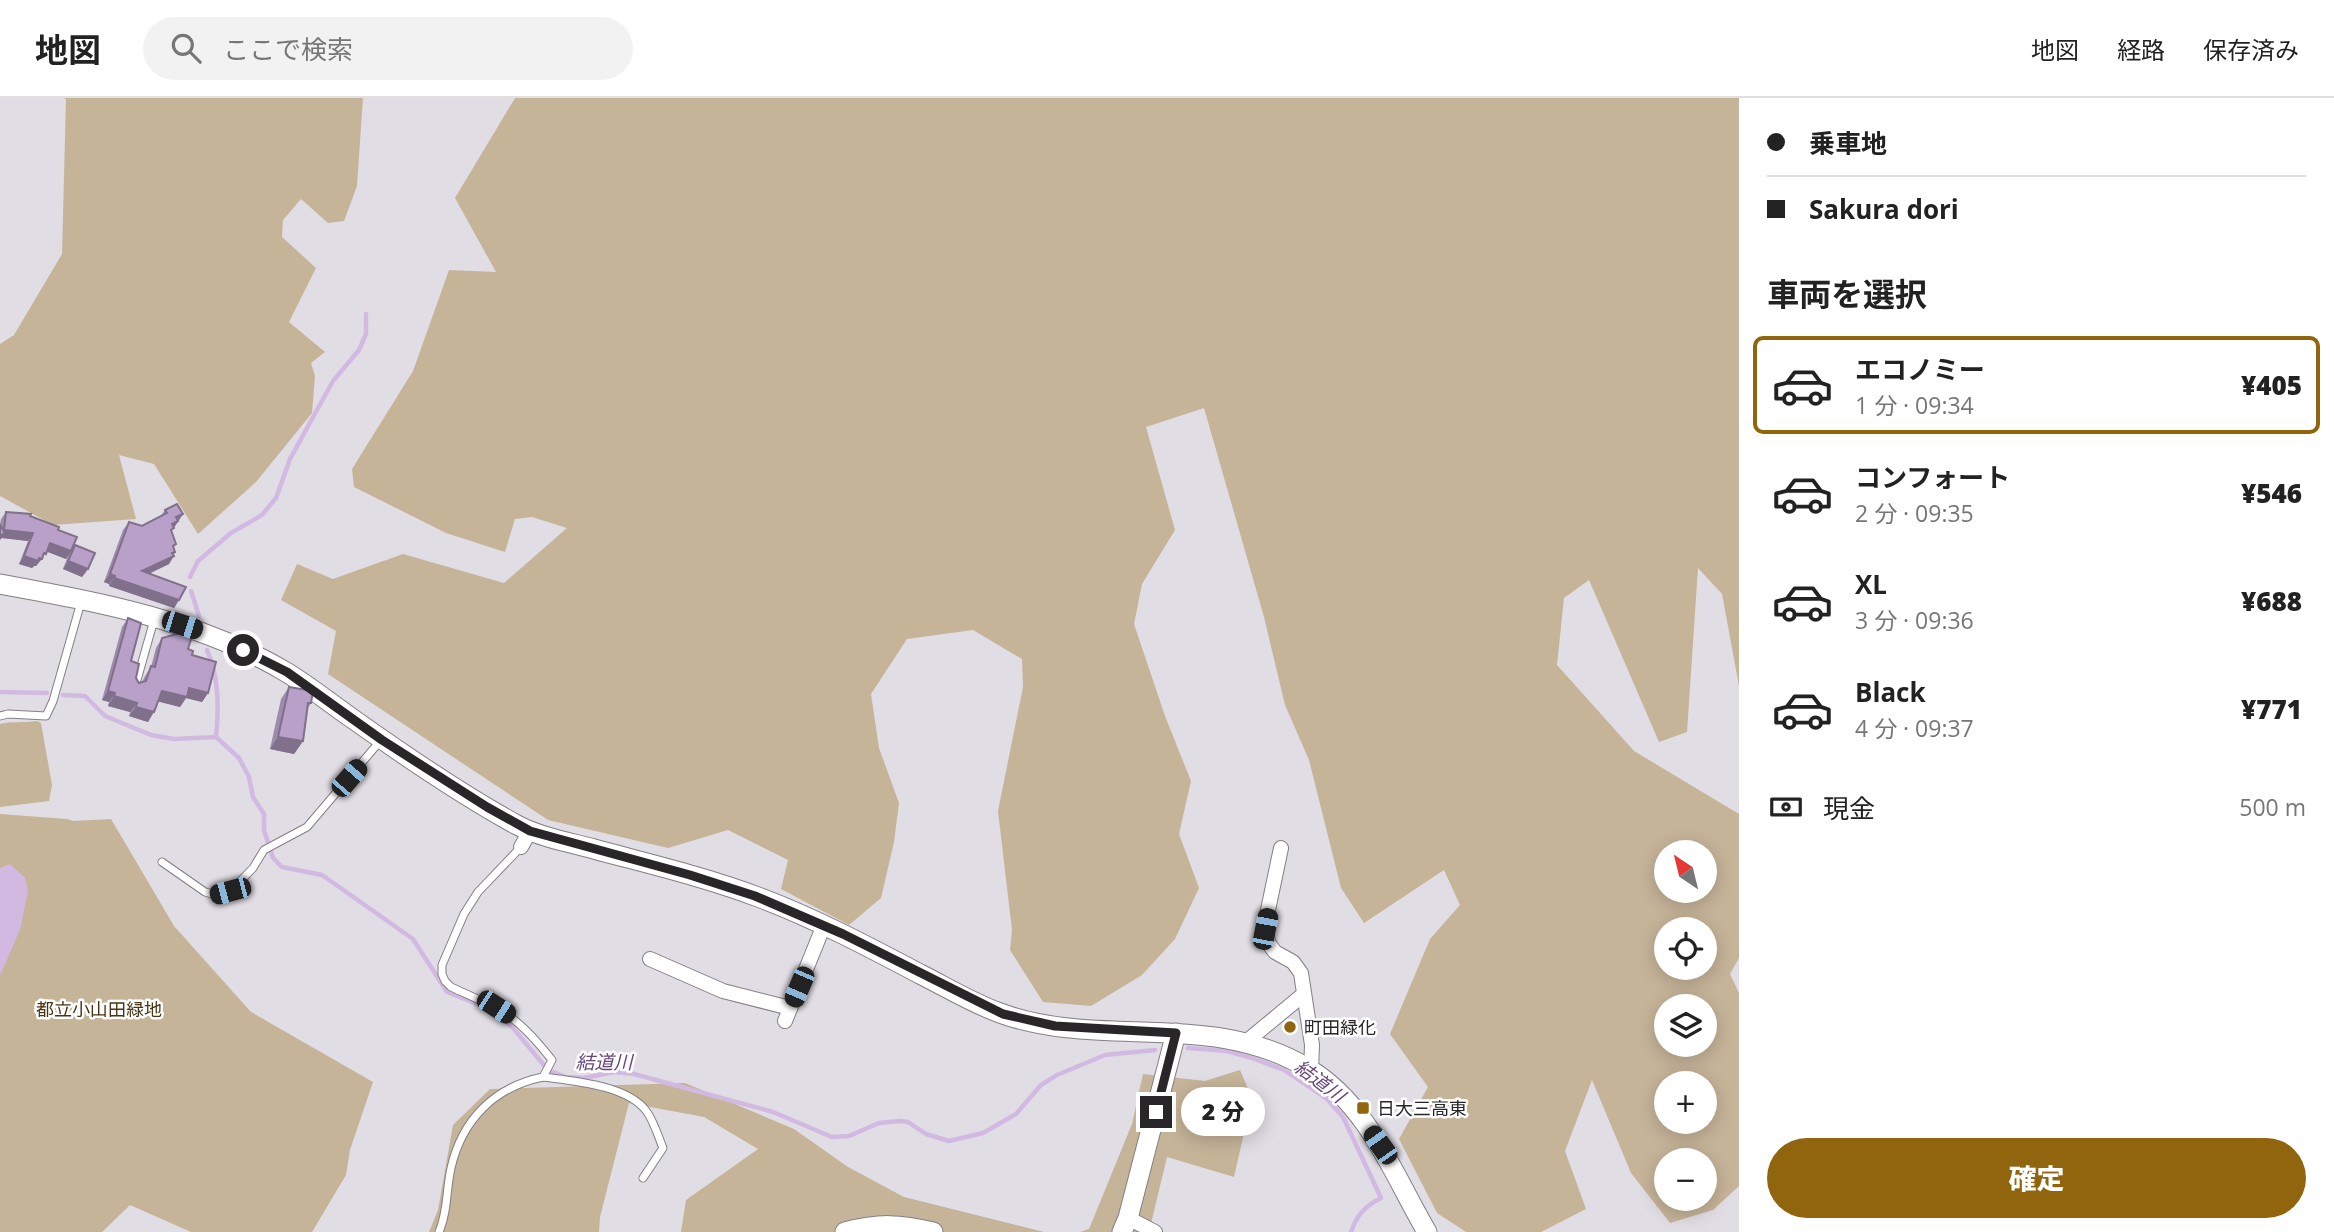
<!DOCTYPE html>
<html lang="ja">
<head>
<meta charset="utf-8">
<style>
  body { margin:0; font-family:"Open Sans","Noto Sans JP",sans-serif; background:#f2f2f2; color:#222; height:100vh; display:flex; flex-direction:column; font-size:26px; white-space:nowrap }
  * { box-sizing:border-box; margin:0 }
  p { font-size:23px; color:#767676 }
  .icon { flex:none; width:38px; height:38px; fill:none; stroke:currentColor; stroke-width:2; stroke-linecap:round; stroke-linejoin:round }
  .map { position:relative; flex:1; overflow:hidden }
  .panel { display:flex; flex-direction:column; background:#fff; width:595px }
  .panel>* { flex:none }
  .banner { display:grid; align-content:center; height:154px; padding:0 28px; background:#fff }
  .needle { width:46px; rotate:325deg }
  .buttons { position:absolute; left:1654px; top:742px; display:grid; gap:14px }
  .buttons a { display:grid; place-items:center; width:63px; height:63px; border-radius:50%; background:#fff; box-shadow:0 4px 18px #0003; font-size:35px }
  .end { position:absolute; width:32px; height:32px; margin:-16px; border:9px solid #282629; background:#fff; box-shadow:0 0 0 4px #fff }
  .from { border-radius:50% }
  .bubble { position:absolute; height:49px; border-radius:24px; background:#fff; box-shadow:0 4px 18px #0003; font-size:23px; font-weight:800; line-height:49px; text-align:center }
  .car { position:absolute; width:21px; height:42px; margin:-21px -10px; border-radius:9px; box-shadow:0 0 5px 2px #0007; background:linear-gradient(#222 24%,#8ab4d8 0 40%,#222 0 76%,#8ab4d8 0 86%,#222 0) }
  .banner b { display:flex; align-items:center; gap:24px; height:66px; font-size:26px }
  .banner b+b { border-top:2px solid #e0e0e0 }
  .banner i { width:18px; height:18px; background:#222 }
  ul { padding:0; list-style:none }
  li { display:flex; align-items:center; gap:21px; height:98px; margin:0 14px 10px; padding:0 14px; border:4px solid transparent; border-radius:10px }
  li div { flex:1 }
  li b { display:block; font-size:26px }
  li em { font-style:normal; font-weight:800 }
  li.on { border-color:#90650d }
  li>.icon { width:63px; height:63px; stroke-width:1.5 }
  h2 { padding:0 28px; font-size:32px; line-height:84px }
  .pay { display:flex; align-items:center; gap:18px; height:77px; padding:0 28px; font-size:26px }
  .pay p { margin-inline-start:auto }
  .primary-button { display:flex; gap:14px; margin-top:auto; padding:14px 28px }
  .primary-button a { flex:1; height:80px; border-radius:42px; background:#90650d; color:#fff; font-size:28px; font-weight:800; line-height:80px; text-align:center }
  header { display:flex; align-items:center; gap:42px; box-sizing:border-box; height:98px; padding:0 35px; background:#fff; border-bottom:2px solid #e0e0e0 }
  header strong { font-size:33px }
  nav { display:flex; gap:38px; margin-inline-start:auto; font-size:24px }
  .search { width:490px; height:63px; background:#f2f2f2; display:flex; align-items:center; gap:18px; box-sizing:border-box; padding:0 24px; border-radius:38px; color:#767676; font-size:26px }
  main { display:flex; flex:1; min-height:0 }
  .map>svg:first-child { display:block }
  .green { fill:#c6b499; fill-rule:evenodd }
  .water { fill:#d2b9e2 }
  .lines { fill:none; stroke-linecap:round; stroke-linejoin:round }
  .stream { stroke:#d2b9e2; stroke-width:4.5 }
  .lane-casing { stroke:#827f85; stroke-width:9 }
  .street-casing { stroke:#827f85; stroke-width:16 }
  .secondary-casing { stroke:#827f85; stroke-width:21 }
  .lane { stroke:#fff; stroke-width:7 }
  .street { stroke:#fff; stroke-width:14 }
  .secondary { stroke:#fff; stroke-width:19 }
  .wall { fill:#9e8aac }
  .shaded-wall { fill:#81708c }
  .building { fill:#b8a0c8; stroke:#81708c; stroke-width:2 }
  .route { stroke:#282629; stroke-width:9 }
  .poi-dot { fill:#90650d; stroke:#fff; stroke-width:2.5 }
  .labels { text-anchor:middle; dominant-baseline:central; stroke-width:5; stroke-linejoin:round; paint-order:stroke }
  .park-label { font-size:18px; fill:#493514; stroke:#fff }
  .poi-label { font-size:18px; fill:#282629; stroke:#fff; text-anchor:start }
  .water-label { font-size:19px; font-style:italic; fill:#69477d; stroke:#fff }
</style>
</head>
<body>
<header>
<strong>地図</strong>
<div class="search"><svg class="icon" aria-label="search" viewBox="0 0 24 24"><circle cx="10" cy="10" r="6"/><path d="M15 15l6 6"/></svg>ここで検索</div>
<nav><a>地図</a><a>経路</a><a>保存済み</a></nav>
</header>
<main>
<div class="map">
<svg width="1739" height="1134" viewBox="0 0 1739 1134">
  <rect width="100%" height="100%" fill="#e1dde4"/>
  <g class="green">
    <path d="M64 0H363L357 88 344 123 328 125 301 101 283 122 282 139 316 170 289 224 325 254 311 265 315 278 312 315 256 384 198 436 154 366 119 357 136 421 53 427 0 398V246L14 237 62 156 66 1Z"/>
    <path d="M515 0H1739V588L1722 496 1698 470 1687 634 1659 644 1589 482 1564 500 1557 567 1634 653 1739 716V860L1730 876 1739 895V1088L1713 1112 1670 1125 1631 1075 1592 982 1565 1053 1586 1111 1541 1134H1466L1437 1115 1399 1041 1428 989 1390 936 1430 841 1460 807 1444 772 1364 825 1341 790 1309 662 1285 607 1264 519 1204 310 1146 329 1175 432 1142 486 1134 526 1165 618 1191 683 1179 736 1199 790 1175 841 1142 877 1091 908 1043 904 1010 852 1012 832 998 713 1023 589 1022 561 973 532 907 541 871 596 879 650 899 705 894 744 881 800 849 827 781 791 788 762 728 732 668 750 548 722 328 576 336 533 281 502 297 466 333 481 403 456 504 485 567 430 532 419 515 421 505 454 446 435 354 389 352 371 413 273 449 172 496 174 455 100ZM1704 754V793H1666V754ZM1704 831V870H1666V831ZM1666 908H1704V947H1666ZM1704 985V1024H1666V985ZM1704 1062V1101H1666V1062Z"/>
    <path d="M37 623 41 625 52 687 49 703 0 709V626C12 623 24 625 37 623Z"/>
    <path d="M0 716 67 721 73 723 111 721 174 828 251 914 373 984 350 1052 346 1077 312 1134H191L130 1107 102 1134H0Z"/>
    <path d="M1240 972 1252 1000 1234 1079 1167 1059 1149 1134H1080L1089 1131 1132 1026 1143 976 1205 983Z"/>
    <path d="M685 985 794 1031 848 1069 904 1099 1044 1134H681L686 1102 758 1051 704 1019 629 1005 600 1119 599 1134H429L438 1112 453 1027 490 991Z"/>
  </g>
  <path class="water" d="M10 766 25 780 28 793 20 832 0 877V770Z"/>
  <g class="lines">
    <g class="stream">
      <path d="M190 479 198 463 231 435 262 417 276 400 290 361 333 283 359 252 366 236V216"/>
      <path d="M191 493 199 518"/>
      <path d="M207 552C219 580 219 609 216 639"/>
      <path d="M0 594 47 595"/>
      <path d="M63 597 85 598 105 618 151 637 174 641 216 639 239 660 249 679 253 699 264 716V732L273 760 282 769 322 777 413 841 447 894 492 912 513 930 548 972 566 979 584 980 614 974 634 976 773 1014 832 1039 849 1038 879 1025 900 1023 908 1024 926 1036 949 1043 983 1035 1016 1016 1041 987 1057 977 1105 957 1155 952"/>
      <path d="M1188 950 1227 953 1252 960 1284 972 1327 1001 1343 1019 1381 1100C1365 1108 1357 1117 1351 1134"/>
    </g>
    <defs>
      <g id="lane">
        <path d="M135 589 154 522"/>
        <path d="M0 618 8 616 46 618 53 603 81 504"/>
        <path d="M162 764 205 794 216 797 230 794 253 770 264 752 307 729 381 642"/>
        <path d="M543 979C573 983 628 987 647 1014 654 1024 658 1038 663 1050L643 1080"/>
        <path d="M439 1134C448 1113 446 1092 451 1070 462 1022 494 989 543 979L552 962C536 942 519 922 496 910 481 902 466 896 451 889L445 883 442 876V867L464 816 478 794 521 749"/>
      </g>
      <g id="street">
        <path d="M521 749 530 733"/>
        <path d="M1281 750 1264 831 1269 846 1275 854 1293 864 1301 875 1312 947 1311 973"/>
        <path d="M650 861 723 893 790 910"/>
        <path d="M785 923 824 827"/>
        <path d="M1246 944 1304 896"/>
        <path d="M1128 1120 1155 1134"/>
      </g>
      <g id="secondary">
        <path d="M0 486C98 504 199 522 286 574 309 588 330 605 353 621 405 658 460 696 517 727 540 739 568 744 594 751 649 766 705 779 758 799 814 820 867 848 920 876 946 889 972 905 1000 915 1101 952 1211 911 1309 971 1369 1008 1393 1076 1427 1134"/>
        <path d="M845 1134C879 1125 900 1126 933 1134"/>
        <path d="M1122 1134 1128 1120 1176 935"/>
      </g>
    </defs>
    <use href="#lane" class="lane-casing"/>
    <use href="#street" class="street-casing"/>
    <use href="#secondary" class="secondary-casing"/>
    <use href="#lane" class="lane"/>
    <use href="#street" class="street"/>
    <use href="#secondary" class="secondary"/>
  </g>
  <g class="wall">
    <path d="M165 412 183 416 171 434 176 446 173 450 175 454 169 466 149 476 179 502 174 510 109 488V486L104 484 123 432 129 424 142 428 161 418Z"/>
    <path d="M6 414 30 418 58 432 72 451 75 447 88 471 82 479 63 471 68 458 66 461 47 453 36 468H34L32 470 19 466 28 443 2 440 0 427 1 421Z"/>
    <path d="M128 520 131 563 136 580 139 585 142 584 145 578 151 569 156 550 162 540 175 537 178 532 192 557 208 595 202 604 186 600 180 609 158 603 148 624 129 618 130 614 108 608 109 604 102 602 122 529Z"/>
    <path d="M289 589 311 605 308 610 303 643 294 656 270 651 281 601Z"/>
  </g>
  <g class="shaded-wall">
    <path d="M183 416 173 431 167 434 176 419Z"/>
    <path d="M4 432 33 435 28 443 2 440 0 442V438Z"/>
    <path d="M50 445 71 453 66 461 45 453Z"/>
    <path d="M175 454 172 460 174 458 169 466 137 481 142 473Z"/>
    <path d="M24 458 39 460 42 461 36 468H34L32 470 19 466Z"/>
    <path d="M68 463 88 471 82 479 63 471Z"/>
    <path d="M110 476 115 478 109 486 104 484Z"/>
    <path d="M114 480 179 502 174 510 109 488Z"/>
    <path d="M189 590 208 595 202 604 186 600 180 609 156 603 162 593Z"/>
    <path d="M108 593 115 595 109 604 102 602Z"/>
    <path d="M114 598 137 605 130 614 108 608Z"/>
    <path d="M136 609 154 614 148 624 129 618Z"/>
    <path d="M278 639 303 643 294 656 270 651Z"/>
  </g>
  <g class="building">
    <path d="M177 406 183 416 176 419 178 423 172 426 174 430 171 432 176 446 173 448 175 454 172 455 174 458 142 473 186 489 179 502 114 480 115 478 110 476 129 424 142 428 167 415 165 412Z"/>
    <path d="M6 414 31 416 30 418 59 429 58 432 77 439 71 453 50 445 46 456 44 455 42 461 39 460 38 463 24 458 33 435 4 432Z"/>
    <path d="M0 427 5 435 0 438Z"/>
    <path d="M75 447 95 455 88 471 68 463Z"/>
    <path d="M128 520 141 525 131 563 139 566 136 580 139 585 146 583 151 568 155 569 162 540 177 536 178 532 193 535 188 551 193 553 192 557 216 564 208 595 189 590 187 599 162 593 154 614 136 609 137 605 114 598 115 595 108 593Z"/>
    <path d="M289 589 313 593 311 605H308L303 643 278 639Z"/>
  </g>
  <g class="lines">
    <path class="route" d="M243 552 287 574 382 642 487 709 530 733 690 777 755 798 843 836 1003 916 1055 928 1176 935 1156 1014"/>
  </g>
  <g class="poi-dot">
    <circle cx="1290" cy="929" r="7"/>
    <rect x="1356" y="1003" width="14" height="14" rx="3.5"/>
  </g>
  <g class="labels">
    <g class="park-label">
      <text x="99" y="911">都立小山田緑地</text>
    </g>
    <g class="poi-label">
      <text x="1304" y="929">町田緑化</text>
      <text x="1377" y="1010">日大三高東</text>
    </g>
    <g class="water-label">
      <text x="604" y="964">結道川</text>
      <text transform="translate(1320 983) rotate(37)">結道川</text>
    </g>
  </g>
</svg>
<div class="buttons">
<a><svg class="needle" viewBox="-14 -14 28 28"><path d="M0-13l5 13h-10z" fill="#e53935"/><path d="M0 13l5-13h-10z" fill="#767676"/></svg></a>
<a><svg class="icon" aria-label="locate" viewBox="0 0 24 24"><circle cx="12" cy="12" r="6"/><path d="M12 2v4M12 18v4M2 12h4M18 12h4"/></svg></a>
<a><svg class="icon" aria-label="layers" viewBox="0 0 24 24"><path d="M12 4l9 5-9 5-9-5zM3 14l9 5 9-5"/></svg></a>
<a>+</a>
<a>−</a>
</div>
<i class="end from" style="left:243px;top:552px"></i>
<i class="end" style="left:1156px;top:1014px"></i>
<div class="bubble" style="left:1181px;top:989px;width:84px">2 分</div>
<i class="car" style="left:182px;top:527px;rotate:108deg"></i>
<i class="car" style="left:349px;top:680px;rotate:41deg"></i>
<i class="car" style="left:230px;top:793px;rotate:255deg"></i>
<i class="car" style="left:1265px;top:831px;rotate:11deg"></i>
<i class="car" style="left:799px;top:889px;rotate:203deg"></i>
<i class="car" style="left:496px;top:909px;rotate:123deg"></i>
<i class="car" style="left:1380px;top:1047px;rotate:325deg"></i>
</div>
<section class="panel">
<div class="banner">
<b><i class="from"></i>乗車地</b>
<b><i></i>Sakura dori</b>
</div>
<h2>車両を選択</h2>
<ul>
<li class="on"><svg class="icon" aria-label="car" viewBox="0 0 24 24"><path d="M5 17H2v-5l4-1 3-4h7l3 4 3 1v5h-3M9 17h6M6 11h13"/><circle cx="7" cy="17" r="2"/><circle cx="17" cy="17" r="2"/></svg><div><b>エコノミー</b><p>1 分 · 09:34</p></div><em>¥405</em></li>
<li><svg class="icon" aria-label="car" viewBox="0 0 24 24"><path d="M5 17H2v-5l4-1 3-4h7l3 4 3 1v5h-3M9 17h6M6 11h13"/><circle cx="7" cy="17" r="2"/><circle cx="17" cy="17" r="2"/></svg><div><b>コンフォート</b><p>2 分 · 09:35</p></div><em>¥546</em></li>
<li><svg class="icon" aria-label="car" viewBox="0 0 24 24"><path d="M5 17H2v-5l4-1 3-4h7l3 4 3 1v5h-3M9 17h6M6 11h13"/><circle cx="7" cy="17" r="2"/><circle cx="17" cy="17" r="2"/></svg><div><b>XL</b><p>3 分 · 09:36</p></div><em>¥688</em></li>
<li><svg class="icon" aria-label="car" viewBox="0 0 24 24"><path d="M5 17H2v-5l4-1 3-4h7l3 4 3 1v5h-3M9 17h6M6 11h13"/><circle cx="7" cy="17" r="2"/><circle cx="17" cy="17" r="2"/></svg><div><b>Black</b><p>4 分 · 09:37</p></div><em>¥771</em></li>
</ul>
<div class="pay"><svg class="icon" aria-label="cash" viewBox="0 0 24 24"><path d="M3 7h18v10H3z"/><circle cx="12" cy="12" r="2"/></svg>現金<p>500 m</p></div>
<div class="primary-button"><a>確定</a></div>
</section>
</main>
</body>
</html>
